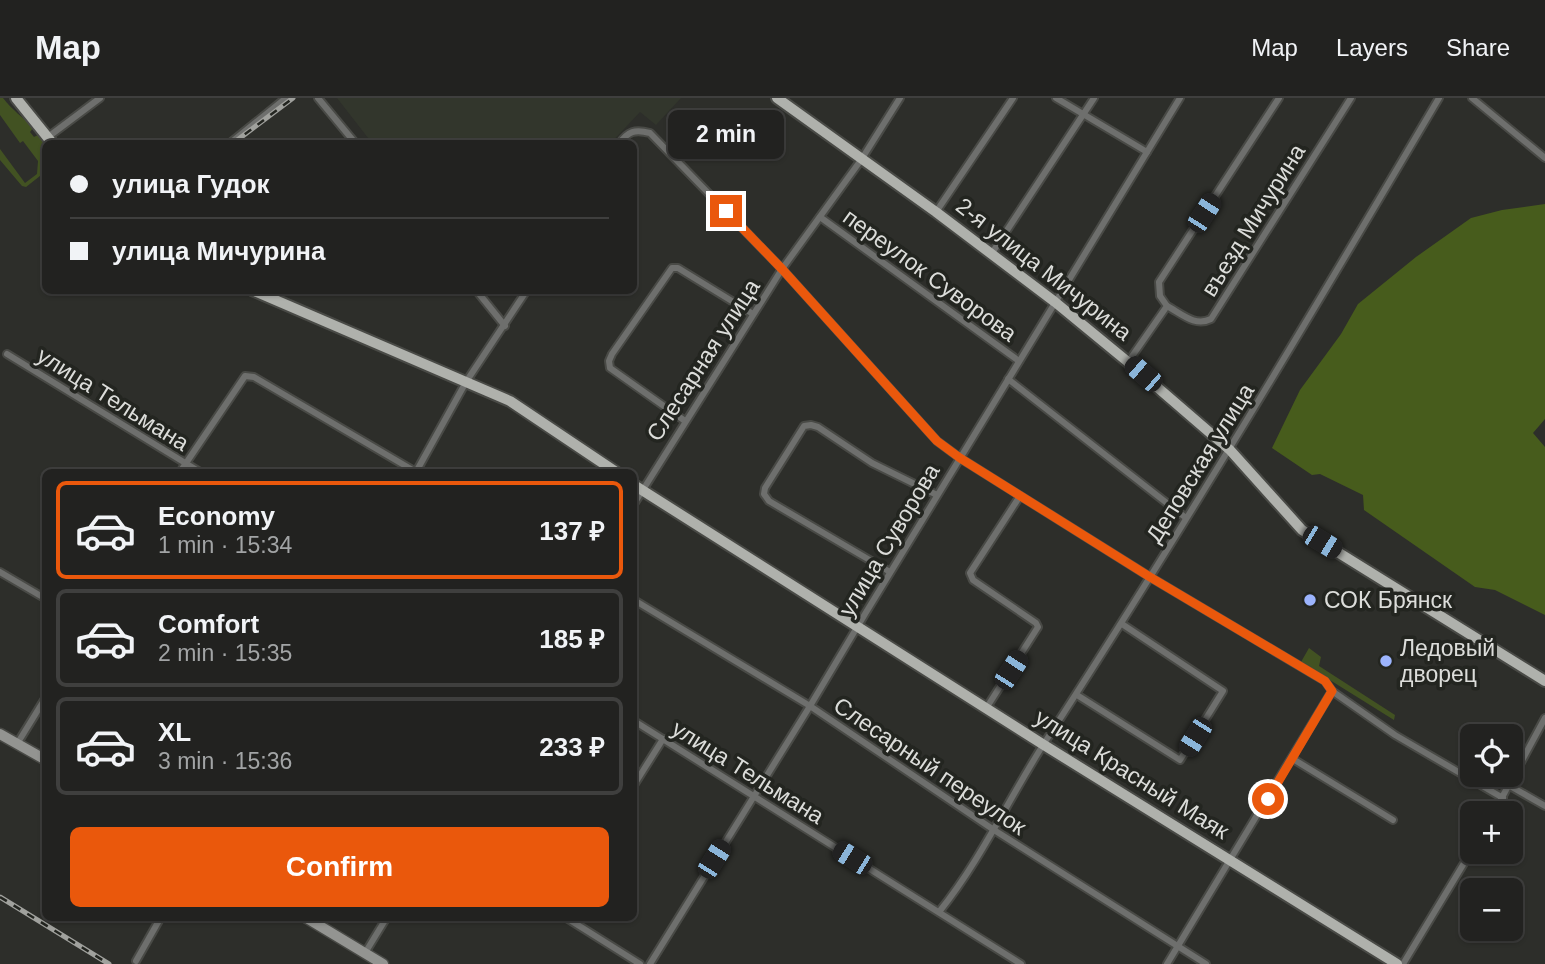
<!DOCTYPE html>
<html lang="en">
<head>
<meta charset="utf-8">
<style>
  body { margin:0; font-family:Helvetica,sans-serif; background:#2a2a29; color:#f1f3f6; height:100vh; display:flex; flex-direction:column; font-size:26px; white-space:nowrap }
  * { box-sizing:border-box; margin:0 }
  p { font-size:23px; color:#a2a4a5 }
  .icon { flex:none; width:38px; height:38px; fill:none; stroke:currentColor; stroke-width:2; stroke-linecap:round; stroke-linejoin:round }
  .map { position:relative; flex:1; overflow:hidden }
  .details { position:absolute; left:42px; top:371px; width:595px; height:452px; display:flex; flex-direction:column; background:#222220; border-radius:10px; box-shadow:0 2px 5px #0004,0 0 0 2px #3f3f3e }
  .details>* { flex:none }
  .guide { position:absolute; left:42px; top:42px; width:595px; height:154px; border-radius:10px; box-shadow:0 2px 5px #0004,0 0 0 2px #3f3f3e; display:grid; align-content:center; height:154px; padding:0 28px; background:#222220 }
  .fabs { position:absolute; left:1460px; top:626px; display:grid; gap:14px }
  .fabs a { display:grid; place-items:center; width:63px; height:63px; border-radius:10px; background:#222220; box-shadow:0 2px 5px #0004,0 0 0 2px #3f3f3e; font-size:35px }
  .end { position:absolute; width:32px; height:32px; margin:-16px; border:9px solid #ea580c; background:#fff; box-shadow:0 0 0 4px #fff }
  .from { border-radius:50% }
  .bubble { position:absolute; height:49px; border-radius:10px; background:#222220; box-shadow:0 2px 5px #0004,0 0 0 2px #3f3f3e; font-size:23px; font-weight:800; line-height:49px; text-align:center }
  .car { position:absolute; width:21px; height:42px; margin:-21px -10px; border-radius:9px; box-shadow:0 0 5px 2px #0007; background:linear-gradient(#222 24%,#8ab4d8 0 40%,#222 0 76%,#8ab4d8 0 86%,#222 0) }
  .guide b { display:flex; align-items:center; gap:24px; height:66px; font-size:26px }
  .guide b+b { border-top:2px solid #3f3f3e }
  .guide i { width:18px; height:18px; background:#f1f3f6 }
  ul { padding:12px 0 0; list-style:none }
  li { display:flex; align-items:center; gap:21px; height:98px; margin:0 14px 10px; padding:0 14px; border:4px solid #3f3f3e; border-radius:10px }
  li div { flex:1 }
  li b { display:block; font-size:26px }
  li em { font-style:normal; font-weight:800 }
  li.selected { border-color:#ea580c }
  li>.icon { width:63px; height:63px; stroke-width:1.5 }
  .cta { display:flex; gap:14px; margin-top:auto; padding:14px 28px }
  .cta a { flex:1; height:80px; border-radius:10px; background:#ea580c; color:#fff; font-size:28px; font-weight:800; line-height:80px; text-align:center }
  header { display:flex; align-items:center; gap:42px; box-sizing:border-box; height:98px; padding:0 35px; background:#222220; border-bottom:2px solid #3f3f3e }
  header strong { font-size:33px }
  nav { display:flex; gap:38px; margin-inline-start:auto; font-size:24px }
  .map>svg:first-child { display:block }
  .built { fill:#32362c }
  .green { fill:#425222 }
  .forest { fill:#475c1c }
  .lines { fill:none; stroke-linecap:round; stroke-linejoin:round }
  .street-casing { stroke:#494a46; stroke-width:10 }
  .secondary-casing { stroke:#494a46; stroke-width:13 }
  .primary-casing { stroke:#494a46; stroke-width:14 }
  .street { stroke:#6e6f6d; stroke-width:6 }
  .secondary { stroke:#939491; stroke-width:10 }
  .primary { stroke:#afb1ac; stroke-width:10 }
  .rail-casing { stroke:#a0a19d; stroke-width:5 }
  .rail { stroke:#232520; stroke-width:2.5; stroke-dasharray:8; stroke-linecap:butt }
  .route { stroke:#ea580c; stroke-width:9 }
  .poi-dot { fill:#9cb4fd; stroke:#232520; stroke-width:2.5 }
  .labels { text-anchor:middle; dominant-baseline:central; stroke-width:7; stroke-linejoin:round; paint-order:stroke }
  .street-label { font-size:23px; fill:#dcddda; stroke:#232520 }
  .poi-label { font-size:23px; fill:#dcddda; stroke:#232520; text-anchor:start }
</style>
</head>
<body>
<header>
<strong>Map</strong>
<nav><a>Map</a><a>Layers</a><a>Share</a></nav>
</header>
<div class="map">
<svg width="1545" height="866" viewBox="0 0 1545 866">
  <rect width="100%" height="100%" fill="#2d2e2a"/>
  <path class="built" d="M337 0H681L656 27 640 14 610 46 372 45Z"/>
  <g class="green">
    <path d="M0 0H3C12 12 23 19 33 30L30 34 34 39 38 37 45 46V74L26 89 22 88 0 62V51L25 85 37 76 38 63 23 43 20 45 0 17Z"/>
    <path d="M1309 550 1321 559 1319 568 1395 617 1394 622 1301 564Z"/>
  </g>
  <path class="forest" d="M1545 106V321L1533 335 1545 349V517L1495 492 1475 489 1364 412 1363 397 1320 376 1312 377 1272 350 1300 292 1341 236 1358 206 1416 159 1471 120 1502 112Z"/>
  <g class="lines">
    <defs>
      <g id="street">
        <path d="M318 0 356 46"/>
        <path d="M1056 0 1147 54"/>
        <path d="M1472 0 1545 60"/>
        <path d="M48 39 100 0"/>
        <path d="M229 46 286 0"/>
        <path d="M619 46C628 33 635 31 650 35L782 171 937 343 960 360 1150 479 1325 583 1332 593 1167 866"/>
        <path d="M936 114 1013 0"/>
        <path d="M820 119 1019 263"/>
        <path d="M992 155 1094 0"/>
        <path d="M476 192 505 228"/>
        <path d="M1167 208C1182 216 1195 229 1211 221L1351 0"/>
        <path d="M7 256 200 374"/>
        <path d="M1128 264 1167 208 1160 198 1159 184 1279 0"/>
        <path d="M1008 281 1186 420"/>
        <path d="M685 323 610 270 609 263 612 256 672 170H678L753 216"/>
        <path d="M180 374 245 278 254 279 416 374"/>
        <path d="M416 374 466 284 527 192"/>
        <path d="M634 406 782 171 861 62 900 0"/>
        <path d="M0 474 46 501"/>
        <path d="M890 474 769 403 764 396 765 390 804 328 811 327 818 329 872 365 937 397"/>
        <path d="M634 502 810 608 994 732 1206 866"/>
        <path d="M1332 593 1395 637 1503 700"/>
        <path d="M1077 597 1180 662 1223 593 1122 526"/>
        <path d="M987 609 1038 529 1036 525 973 482 970 475 1020 398"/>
        <path d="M634 623 1021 866"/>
        <path d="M17 646 46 599"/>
        <path d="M1293 661 1393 722"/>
        <path d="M634 687 663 641"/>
        <path d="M1510 688 1545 708"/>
        <path d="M1493 716 1545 620"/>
        <path d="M939 814C981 762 1009 700 1045 644 1182 433 1311 217 1439 0"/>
        <path d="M565 819 640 866"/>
        <path d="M365 855 387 819"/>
        <path d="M136 863 161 819"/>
        <path d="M650 866 810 608 865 516 1180 0"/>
        <path d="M1403 866 1472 752"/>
      </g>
      <g id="secondary">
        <path d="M0 636 46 662"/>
        <path d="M305 819 383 866"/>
      </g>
      <g id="primary">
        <path d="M16 0 53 46"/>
        <path d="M777 0 936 114 1055 204 1128 264 1230 352 1302 432 1545 583"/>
        <path d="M252 192 510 303 616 374"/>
        <path d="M634 387 1044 647 1397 866"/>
      </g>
    </defs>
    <use href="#street" class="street-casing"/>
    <use href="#secondary" class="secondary-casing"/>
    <use href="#primary" class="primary-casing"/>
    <use href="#street" class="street"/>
    <use href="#secondary" class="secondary"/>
    <use href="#primary" class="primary"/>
    <defs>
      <g id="rail">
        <path d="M232 46 293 0"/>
        <path d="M0 799 109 866"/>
      </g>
    </defs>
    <use href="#rail" class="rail-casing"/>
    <use href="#rail" class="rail"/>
  </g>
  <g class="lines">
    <path class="route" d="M726 113 782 171 937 343 960 360 1150 479 1325 583 1332 593 1268 701"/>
  </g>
  <g class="poi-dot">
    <circle cx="1310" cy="502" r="7"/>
    <circle cx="1386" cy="563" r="7"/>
  </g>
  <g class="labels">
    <g class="street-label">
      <text transform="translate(1253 122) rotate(-58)">въезд Мичурина</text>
      <text transform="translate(1044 171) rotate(38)">2-я улица Мичурина</text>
      <text transform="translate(930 177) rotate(36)">переулок Суворова</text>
      <text transform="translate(703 262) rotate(-57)">Слесарная улица</text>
      <text transform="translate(113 301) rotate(32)">улица Тельмана</text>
      <text transform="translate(1200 365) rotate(-58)">Деповская улица</text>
      <text transform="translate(889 442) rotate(-59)">улица Суворова</text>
      <text transform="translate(930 668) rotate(34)">Слесарный переулок</text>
      <text transform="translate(748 674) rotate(32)">улица Тельмана</text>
      <text transform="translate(1132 676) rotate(32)">улица Красный Маяк</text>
    </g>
    <g class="poi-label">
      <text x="1324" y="502">СОК Брянск</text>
      <text x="1400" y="550">Ледовый<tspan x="1400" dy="26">дворец</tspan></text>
    </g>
  </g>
</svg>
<div class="fabs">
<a><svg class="icon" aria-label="locate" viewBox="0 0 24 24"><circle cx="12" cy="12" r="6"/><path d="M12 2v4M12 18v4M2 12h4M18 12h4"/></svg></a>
<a>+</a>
<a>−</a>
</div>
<i class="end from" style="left:1268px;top:701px"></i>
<i class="end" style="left:726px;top:113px"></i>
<div class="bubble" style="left:668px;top:12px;width:116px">2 min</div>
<i class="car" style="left:1204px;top:115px;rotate:33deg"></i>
<i class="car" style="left:1143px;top:276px;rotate:311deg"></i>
<i class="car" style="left:1322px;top:444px;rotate:121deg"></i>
<i class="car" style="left:1011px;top:572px;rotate:33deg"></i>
<i class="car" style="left:1195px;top:639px;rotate:212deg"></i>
<i class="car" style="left:852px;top:760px;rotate:302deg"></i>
<i class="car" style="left:714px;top:761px;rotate:32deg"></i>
<div class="guide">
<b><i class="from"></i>улица Гудок</b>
<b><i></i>улица Мичурина</b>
</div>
<section class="details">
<ul>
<li class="selected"><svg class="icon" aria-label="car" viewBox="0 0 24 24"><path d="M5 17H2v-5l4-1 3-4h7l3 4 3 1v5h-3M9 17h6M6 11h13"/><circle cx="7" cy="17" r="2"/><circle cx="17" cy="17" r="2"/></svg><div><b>Economy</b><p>1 min · 15:34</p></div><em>137 ₽</em></li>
<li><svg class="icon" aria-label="car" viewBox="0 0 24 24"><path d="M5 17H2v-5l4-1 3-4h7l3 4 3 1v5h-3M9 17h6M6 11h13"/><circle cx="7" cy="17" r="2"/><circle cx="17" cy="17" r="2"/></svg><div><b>Comfort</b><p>2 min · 15:35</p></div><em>185 ₽</em></li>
<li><svg class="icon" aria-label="car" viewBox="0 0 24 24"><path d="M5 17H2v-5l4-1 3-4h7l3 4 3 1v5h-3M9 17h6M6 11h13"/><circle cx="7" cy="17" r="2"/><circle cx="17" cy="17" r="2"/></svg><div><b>XL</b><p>3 min · 15:36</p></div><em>233 ₽</em></li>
</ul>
<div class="cta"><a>Confirm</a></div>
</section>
</div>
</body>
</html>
